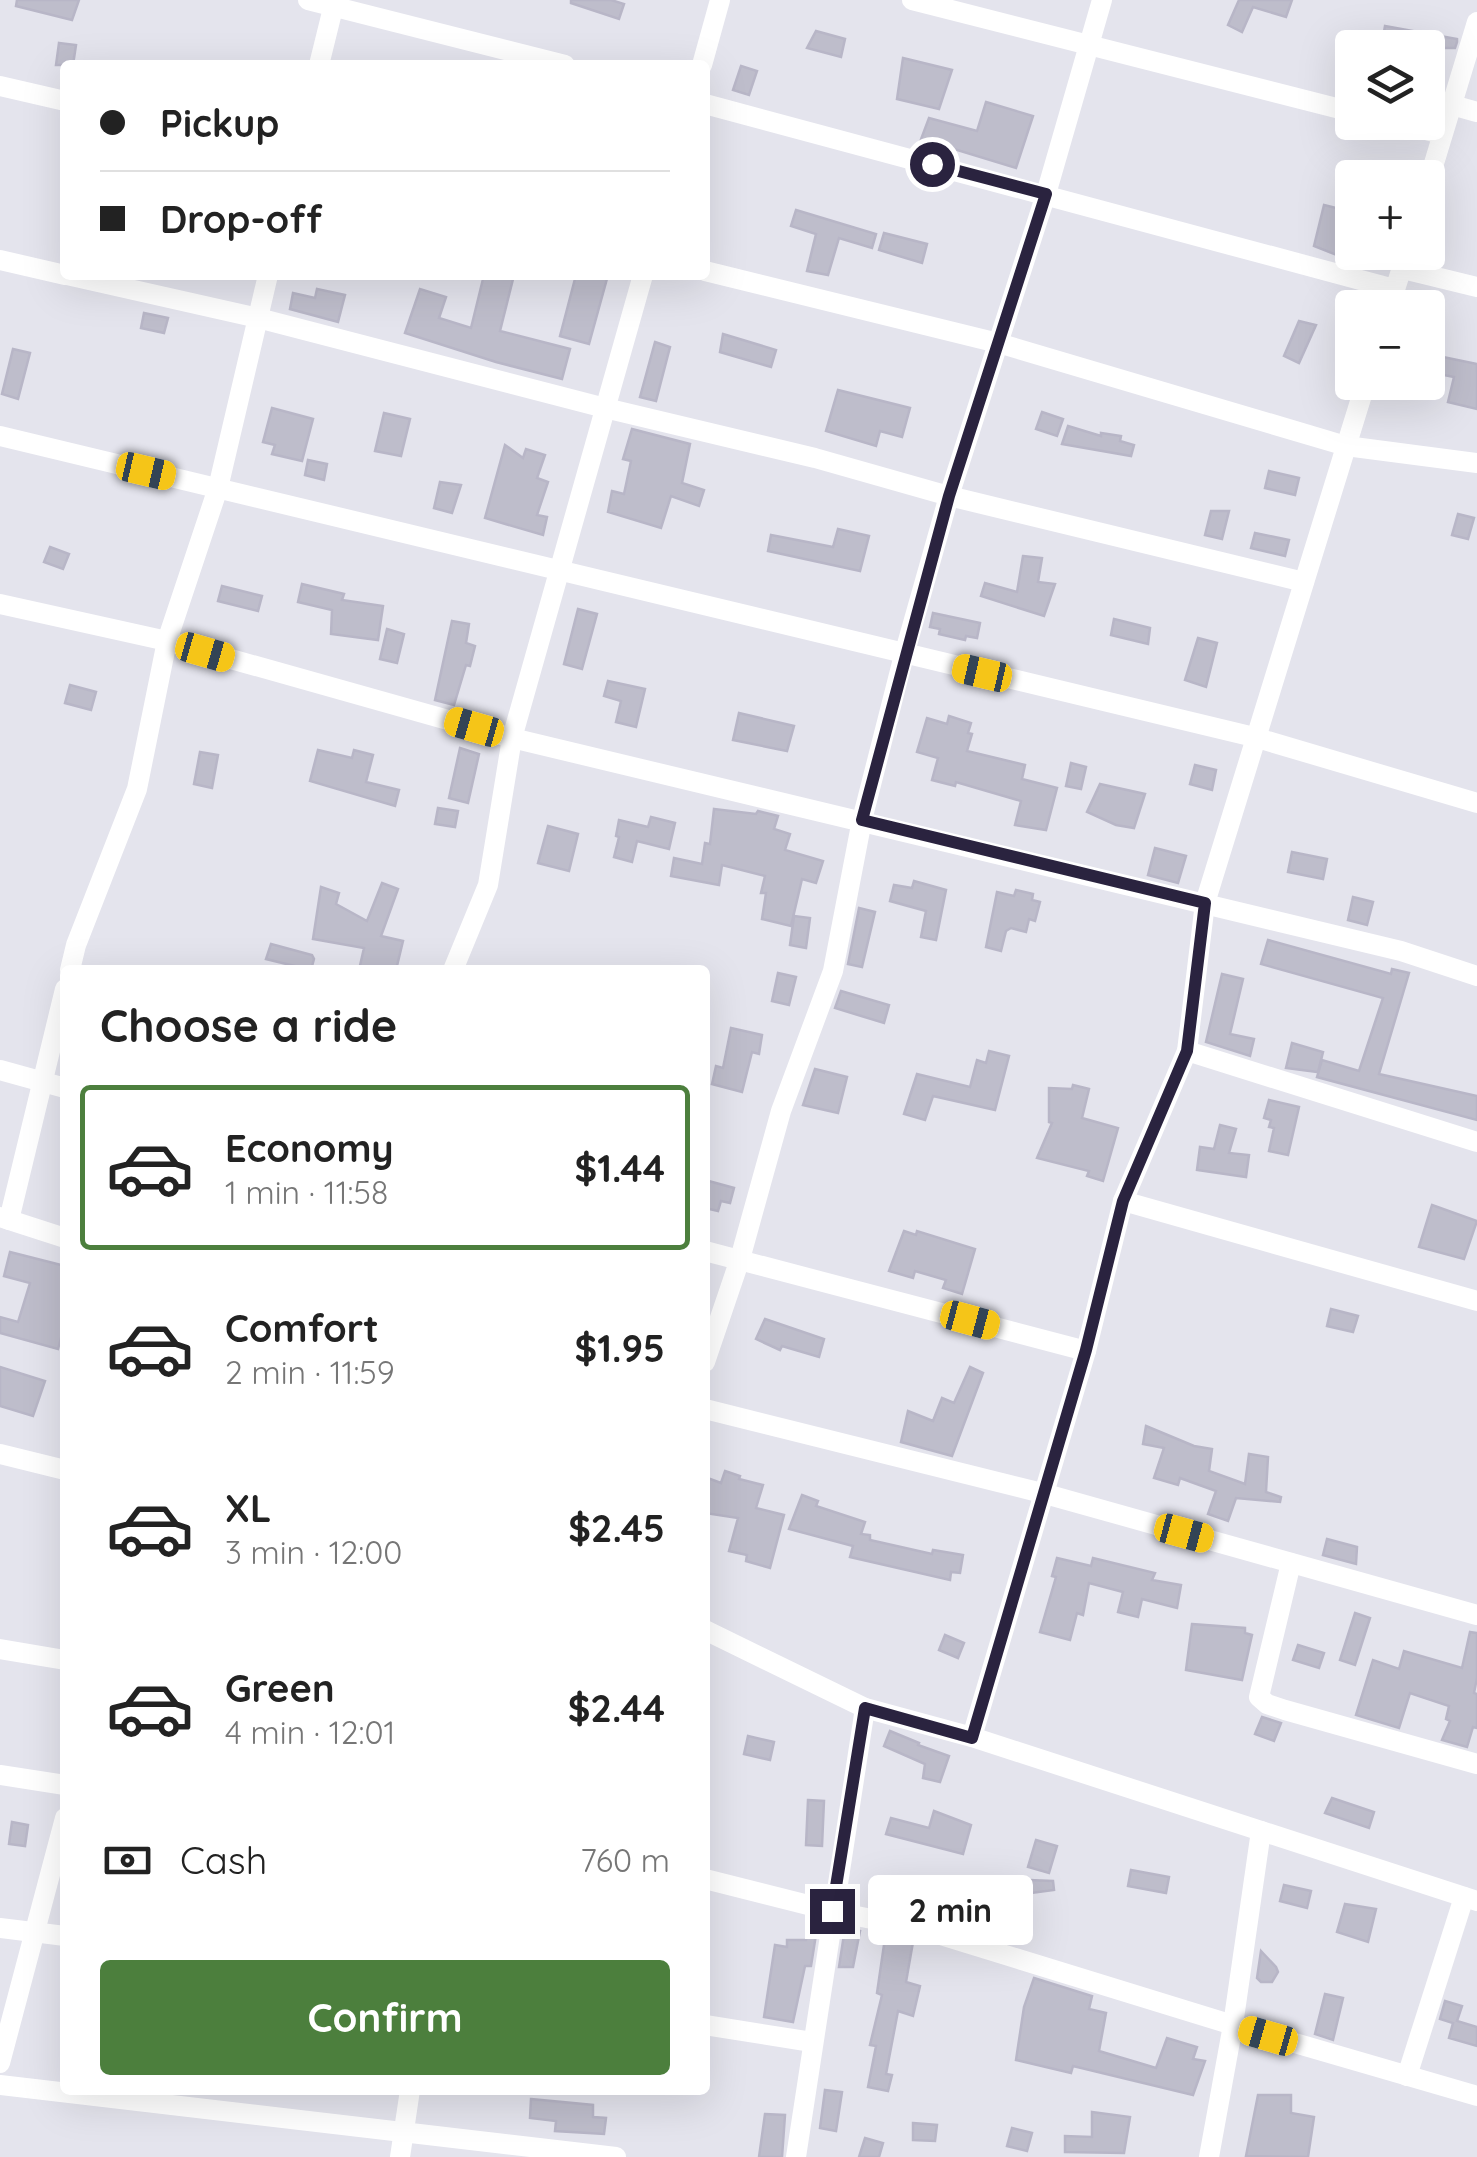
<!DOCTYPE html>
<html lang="en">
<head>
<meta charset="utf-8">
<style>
  body { margin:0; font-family:Quicksand,sans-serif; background:#f6f6f6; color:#222; height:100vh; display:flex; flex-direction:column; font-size:38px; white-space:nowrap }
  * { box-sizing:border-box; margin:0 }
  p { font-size:32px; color:#767676 }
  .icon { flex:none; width:55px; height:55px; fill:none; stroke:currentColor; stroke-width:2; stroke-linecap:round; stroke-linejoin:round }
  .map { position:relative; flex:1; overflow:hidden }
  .side { position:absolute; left:60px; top:965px; width:650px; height:1130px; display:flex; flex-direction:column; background:#fff; border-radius:10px; box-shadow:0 10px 40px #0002 }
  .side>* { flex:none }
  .banner { position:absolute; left:60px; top:60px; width:650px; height:220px; border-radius:10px; box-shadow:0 10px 40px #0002; display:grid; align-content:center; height:220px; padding:0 40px; background:#fff }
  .fabs { position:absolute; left:1335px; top:30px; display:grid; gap:20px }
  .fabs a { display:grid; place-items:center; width:110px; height:110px; border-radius:10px; background:#fff; box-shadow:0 10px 40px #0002; font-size:50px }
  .end { position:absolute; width:45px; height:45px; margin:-22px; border:12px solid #2a233f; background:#fff; box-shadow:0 0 0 5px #fff }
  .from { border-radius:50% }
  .bubble { position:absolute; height:70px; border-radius:10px; background:#fff; box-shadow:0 10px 40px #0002; font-size:32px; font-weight:700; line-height:70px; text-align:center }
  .car { position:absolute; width:30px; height:60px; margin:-30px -15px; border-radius:12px; box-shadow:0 0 8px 2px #0007; background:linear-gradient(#f5c518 24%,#345 0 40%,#f5c518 0 76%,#345 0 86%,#f5c518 0) }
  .banner b { display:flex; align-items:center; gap:35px; height:95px; font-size:38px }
  .banner b+b { border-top:2px solid #e0e0e0 }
  .banner i { width:25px; height:25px; background:#222 }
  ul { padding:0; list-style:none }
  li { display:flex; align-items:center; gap:30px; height:165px; margin:0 20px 15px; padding:0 20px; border:5px solid transparent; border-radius:10px }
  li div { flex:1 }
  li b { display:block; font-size:38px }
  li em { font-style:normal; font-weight:700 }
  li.active { border-color:#4c7f3d }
  li>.icon { width:90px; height:90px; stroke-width:1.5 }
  h2 { padding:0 40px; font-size:45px; line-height:120px }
  .pay { display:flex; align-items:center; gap:25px; height:110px; padding:0 40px; font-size:38px }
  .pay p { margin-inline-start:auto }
  .action { display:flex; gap:20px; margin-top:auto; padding:20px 40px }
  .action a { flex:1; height:115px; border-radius:10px; background:#4c7f3d; color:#fff; font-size:40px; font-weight:700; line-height:115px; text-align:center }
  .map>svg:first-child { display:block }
  .building { fill:#bebdcb; stroke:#b8b6c7; stroke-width:2.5 }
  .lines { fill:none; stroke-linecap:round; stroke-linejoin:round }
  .street { stroke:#fff; stroke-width:20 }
  .route { stroke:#2a233f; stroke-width:12 }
</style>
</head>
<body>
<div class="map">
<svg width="1477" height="2157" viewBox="0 0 1477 2157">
  <rect width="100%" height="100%" fill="#e4e4ed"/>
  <g class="building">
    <path d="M17 0H79L72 20 16 6Z"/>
    <path d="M571 0H611L624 4 619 19 571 3Z"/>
    <path d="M1239 0H1292L1286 17 1253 7 1242 32 1228 25Z"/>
    <path d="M1385 26 1457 39V42L1455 48H1411L1382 43Z"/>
    <path d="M816 31 845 39 841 57 807 48Z"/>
    <path d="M59 43 76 45 73 65H56Z"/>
    <path d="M903 58 952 70 939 109 897 99Z"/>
    <path d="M741 66 757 71 749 95 733 90Z"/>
    <path d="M986 102 1033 116 1016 168 941 145 939 149 920 142 929 118 977 131Z"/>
    <path d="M1324 205 1352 212V261L1314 246Z"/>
    <path d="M796 210 876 234 872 248 839 238 828 275 807 271 816 234 791 226Z"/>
    <path d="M884 233 927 244 922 263 879 250Z"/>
    <path d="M484 275H514L500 331 570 349 562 379 496 362 405 333 420 289 446 297 439 318 471 328Z"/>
    <path d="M576 275H608L589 344 560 336Z"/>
    <path d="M317 289 345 295 338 322 290 309 293 293 315 298Z"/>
    <path d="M144 313 168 318 164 333 141 328Z"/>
    <path d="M1299 321 1316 325 1299 363 1284 356Z"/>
    <path d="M723 334 776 350 771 367 720 352Z"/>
    <path d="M655 342 670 347 656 401 640 397Z"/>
    <path d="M13 349 30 353 18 399 2 394Z"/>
    <path d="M1443 357 1477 364V409L1448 402 1454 377 1439 374Z"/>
    <path d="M838 390 910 408 902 437 880 431 876 446 826 431Z"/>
    <path d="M272 408 313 419 302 461 272 454 275 445 263 442Z"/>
    <path d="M1042 412 1063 419 1057 436 1036 429Z"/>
    <path d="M384 413 410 419 401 456 375 451Z"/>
    <path d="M1068 426 1101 436V433L1121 436 1120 441 1134 445 1131 456 1062 444Z"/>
    <path d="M632 429 690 444 682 483 704 490 699 506 671 496 661 528 608 512 612 491 624 494 631 461 623 459Z"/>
    <path d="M505 445 523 458 526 449 545 455 537 478 548 482 537 515 547 517 543 535 485 518Z"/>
    <path d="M308 460 327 464 324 480 305 475Z"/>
    <path d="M1269 471 1299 478 1295 495 1265 488Z"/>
    <path d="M440 482 461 485 452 513 434 508Z"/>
    <path d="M1211 511H1229L1222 539 1205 535Z"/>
    <path d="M1458 514 1474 518 1468 539 1452 535Z"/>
    <path d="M838 529 869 536 860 571 768 551 771 535 833 547Z"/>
    <path d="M1255 533 1289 540 1285 556 1251 548Z"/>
    <path d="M50 547 69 554 63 569 44 562Z"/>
    <path d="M1023 556 1042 558 1038 582 1055 584 1044 616 981 596 985 583 1017 592Z"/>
    <path d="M302 584 344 594 342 600 383 606 378 640 331 634 332 610 298 602Z"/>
    <path d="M222 586 262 596 258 611 218 601Z"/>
    <path d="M578 609 597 614 582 669 564 664Z"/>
    <path d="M933 613 980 623 977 638 966 636 965 640 939 634 940 629 930 627Z"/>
    <path d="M1114 619 1150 628 1148 644 1111 635Z"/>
    <path d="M452 621 469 624 466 643 475 646 470 666 466 665 454 705 435 700Z"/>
    <path d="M387 629 404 634 397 663 380 659Z"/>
    <path d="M1198 638 1217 643 1206 687 1185 680Z"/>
    <path d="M608 681 645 689 636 727 616 722 621 701 604 696Z"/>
    <path d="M70 685 96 692 91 710 65 703Z"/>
    <path d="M739 713 794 726 787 751 733 740Z"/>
    <path d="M949 716 971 723 968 733 972 734 967 751 1025 765 1022 779 1057 788 1046 830 1015 825 1021 801 956 782 955 786 932 780 938 758 917 752 927 718 947 724Z"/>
    <path d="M460 748 479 754 468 803 449 798Z"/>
    <path d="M318 750 352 758 354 750 373 755 366 782 399 790 395 806 310 781Z"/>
    <path d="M200 752 218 755 212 788 194 784Z"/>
    <path d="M1071 763 1086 767 1081 789 1066 786Z"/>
    <path d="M1195 765 1216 770 1212 790 1190 784Z"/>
    <path d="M1100 784 1145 794 1134 828 1116 825 1087 812Z"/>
    <path d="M438 808 458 811 455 827 435 824Z"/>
    <path d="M714 809 756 814 758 811 778 816 774 829 790 834 785 850 823 861 816 883 802 879 791 926 762 919 766 893H761L765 876 722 865 719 885 671 876 674 858 702 864 705 843 710 844Z"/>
    <path d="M651 817 675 823 669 849 637 841 632 862 614 857 619 837 616 836 619 820 648 827Z"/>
    <path d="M548 826 578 834 569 871 538 863Z"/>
    <path d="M1155 848 1186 856 1178 883 1148 875Z"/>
    <path d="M1292 852 1327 859 1323 879 1288 872Z"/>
    <path d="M914 881 946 890 936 940 921 937 926 911 890 901 894 885 912 888Z"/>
    <path d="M382 883 398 889 381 936 403 941 396 970H359L364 948 313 939 321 887 339 893 336 904 367 921Z"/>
    <path d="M1016 890 1033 894 1032 900 1040 902 1035 921 1029 919 1026 932 1011 928 1006 931 1001 951 986 947 997 892 1014 896Z"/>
    <path d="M1353 897 1373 902 1367 925 1348 920Z"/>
    <path d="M859 908 875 912 862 967 848 964Z"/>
    <path d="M794 916 810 918 806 948 790 945Z"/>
    <path d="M1268 940 1391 974 1392 969 1409 973 1379 1074 1477 1096V1120L1317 1077 1322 1060 1359 1071 1383 998 1261 964Z"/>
    <path d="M271 944 312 955 314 959 311 970 266 959Z"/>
    <path d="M778 973 796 977 789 1005 772 1001Z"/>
    <path d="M1222 974 1243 979 1230 1034 1254 1039 1250 1056 1206 1042Z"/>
    <path d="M841 991 889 1005 884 1023 835 1008Z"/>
    <path d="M731 1028 762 1035 759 1054 752 1052 742 1092 712 1084 716 1066 723 1068Z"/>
    <path d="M1292 1043 1323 1052 1318 1072 1286 1068Z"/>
    <path d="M989 1051 1009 1056 995 1110 933 1096 925 1120 904 1114 917 1074 970 1087 977 1060 986 1063Z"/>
    <path d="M815 1069 847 1077 838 1113 803 1105Z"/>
    <path d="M1073 1085 1089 1089 1082 1118 1118 1128 1103 1181 1087 1176 1089 1171 1037 1158 1052 1123 1049 1122V1088L1072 1089Z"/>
    <path d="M1269 1100 1299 1107 1288 1155 1269 1151 1274 1128 1269 1127 1271 1120 1264 1118Z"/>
    <path d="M1220 1125 1236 1129 1229 1153 1249 1155 1246 1177 1197 1170 1200 1147 1214 1149Z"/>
    <path d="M705 1180 734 1188 730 1203 721 1201 718 1211 705 1208Z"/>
    <path d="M1432 1205 1477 1221 1464 1259 1419 1247Z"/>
    <path d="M904 1231 916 1235 917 1231 975 1249 962 1294 943 1288 946 1280 915 1271 913 1278 889 1271Z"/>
    <path d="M10 1252 65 1266V1323L58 1349 0 1333V1317L18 1322 30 1283 4 1276Z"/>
    <path d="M1331 1309 1358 1316 1353 1332 1327 1326Z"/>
    <path d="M765 1319 824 1339 819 1357 782 1346 780 1350 756 1339Z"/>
    <path d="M0 1367 45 1381 33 1416 0 1406Z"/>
    <path d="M970 1367 983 1373 952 1456 901 1442 908 1411 933 1421 942 1398 954 1403Z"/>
    <path d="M1146 1426 1194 1446 1212 1449 1209 1471 1245 1484 1249 1454 1268 1457 1266 1492 1281 1497 1280 1502 1236 1498 1228 1521 1208 1514 1216 1491 1180 1478 1178 1485 1154 1478 1164 1448 1143 1444Z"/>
    <path d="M725 1471 740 1476 739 1479 763 1485 756 1508 784 1515 770 1568 746 1561 747 1555 729 1551 738 1518 705 1513V1477L721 1483Z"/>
    <path d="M802 1495 818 1501 816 1506 865 1522 861 1534 870 1535V1540L932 1554 933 1550 963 1555 960 1573 951 1572 950 1580 850 1557 853 1546 789 1529Z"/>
    <path d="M1327 1539 1357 1547 1356 1564 1323 1555Z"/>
    <path d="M1057 1558 1091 1566 1093 1558 1155 1573 1152 1580 1181 1585 1177 1608 1142 1599 1138 1617 1118 1612 1123 1592 1089 1583 1083 1615 1077 1613 1070 1640 1040 1632 1056 1577 1052 1576Z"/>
    <path d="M1355 1613 1370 1618 1355 1665 1340 1660Z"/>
    <path d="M1192 1624 1245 1628V1633L1252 1635 1242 1680 1186 1670Z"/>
    <path d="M1470 1632 1477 1633V1678L1474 1693 1477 1694V1728L1473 1727 1467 1747 1442 1740 1450 1721 1446 1719 1449 1706 1410 1693 1399 1728 1356 1715 1373 1660 1399 1669 1404 1651 1462 1668Z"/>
    <path d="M945 1635 964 1643 958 1658 939 1650Z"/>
    <path d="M1298 1645 1324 1653 1319 1668 1293 1660Z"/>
    <path d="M1262 1717 1281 1723 1274 1741 1255 1734Z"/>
    <path d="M890 1731 919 1743 918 1745 949 1756 940 1782 923 1778 925 1764 884 1746Z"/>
    <path d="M748 1736 774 1742 770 1760 744 1754Z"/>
    <path d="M1332 1798 1374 1812 1369 1828 1325 1813Z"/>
    <path d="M808 1800 824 1801 822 1846 806 1845Z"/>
    <path d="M934 1811 971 1825 963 1854 886 1834 891 1818 929 1828Z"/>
    <path d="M12 1822 28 1825 25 1846 9 1844Z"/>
    <path d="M1036 1840 1057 1846 1049 1873 1028 1867Z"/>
    <path d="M1131 1870 1169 1877 1166 1893 1128 1886Z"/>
    <path d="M1005 1879 1053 1881 1054 1890 1008 1896Z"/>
    <path d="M1284 1885 1311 1891 1307 1908 1280 1901Z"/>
    <path d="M1345 1904 1376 1909 1368 1942 1337 1932Z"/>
    <path d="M810 1920 818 1922 811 1966H805L793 2022 764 2017 775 1945 787 1947V1940H806Z"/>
    <path d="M845 1928 860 1931 853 1967H839Z"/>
    <path d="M885 1938 913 1942 906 1982 920 1986 913 2016 898 2011 886 2074 892 2075 888 2091 868 2087 876 2046 870 2045 882 1995 877 1993Z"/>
    <path d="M1261 1951 1276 1967 1278 1972 1272 1982H1261L1257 1978Z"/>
    <path d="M1034 1978 1092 1996 1089 2009 1106 2013 1099 2051 1156 2068 1167 2038 1197 2047 1193 2059 1205 2061 1193 2095 1073 2066 1071 2073 1016 2060 1024 2007Z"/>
    <path d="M1325 1994 1343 1998 1333 2040 1315 2034Z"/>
    <path d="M1445 2001 1462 2006 1457 2021 1477 2027V2046L1449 2038 1453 2023 1440 2019Z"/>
    <path d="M825 2090 842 2092 836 2131 820 2128Z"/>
    <path d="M1258 2095H1291V2113L1314 2117 1308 2157 1246 2156Z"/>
    <path d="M531 2099 593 2105V2117L606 2118 604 2134 555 2131 556 2121 530 2118Z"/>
    <path d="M1092 2112 1130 2117 1124 2153 1065 2152V2136L1092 2137Z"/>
    <path d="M765 2114 785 2115 782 2157H759Z"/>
    <path d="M913 2123 937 2125 935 2141 913 2140Z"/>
    <path d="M1012 2128 1032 2133 1027 2151 1007 2146Z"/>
    <path d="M865 2138 883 2143 879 2157H859Z"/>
  </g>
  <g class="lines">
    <g class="street">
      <path d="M308 0 565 65"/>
      <path d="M912 0 1352 112"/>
      <path d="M319 65 335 0"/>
      <path d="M702 65 720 0"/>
      <path d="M0 86 65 101"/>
      <path d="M705 104 1394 289"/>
      <path d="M1452 105 1477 112"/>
      <path d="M1394 122 1442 134"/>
      <path d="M1428 183 1477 22"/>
      <path d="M0 260 65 275"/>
      <path d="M1403 269 1477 287"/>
      <path d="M705 271 998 343 1346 446 1477 463"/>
      <path d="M67 275 258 318 605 408 815 458 949 496 1304 582"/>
      <path d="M1389 308 1407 252"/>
      <path d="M0 436 1254 737 1477 803"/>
      <path d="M0 604 167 641 512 738 1401 951 1477 976"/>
      <path d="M70 970 76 945 137 789 167 641 218 488 268 275"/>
      <path d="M453 970 488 885 512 738 643 275"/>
      <path d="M1187 1051 1477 1142"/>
      <path d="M0 1070 65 1088"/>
      <path d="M1123 1201 1477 1301"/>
      <path d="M0 1217 65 1238"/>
      <path d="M9 1220 65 989"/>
      <path d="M705 1251 1086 1351"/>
      <path d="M705 1362 740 1259 781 1111 833 971 862 820 904 655 949 496 1046 194 1102 0"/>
      <path d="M705 1409 1042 1493 1477 1615"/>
      <path d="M0 1454 65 1470"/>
      <path d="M1291 1563 1259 1697 1267 1704 1285 1710 1477 1764"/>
      <path d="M705 1630 865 1708 972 1737 1477 1901"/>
      <path d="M0 1649 65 1660"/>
      <path d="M972 1737 1086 1351 1123 1201 1187 1051 1205 903 1366 382"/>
      <path d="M0 1775 65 1785"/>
      <path d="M705 1879 832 1911 921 1929 1233 2025 1477 2096"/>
      <path d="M0 1928 65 1936"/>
      <path d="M705 2025 812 2042"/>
      <path d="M0 2063 65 1818"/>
      <path d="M1407 2076 1464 1897"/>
      <path d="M0 2085 616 2157"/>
      <path d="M400 2157 410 2090"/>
      <path d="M796 2157 865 1708"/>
      <path d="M1209 2157 1233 2025 1261 1831"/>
    </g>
  </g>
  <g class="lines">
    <path class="route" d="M832 1911 865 1708 972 1738 1086 1350 1123 1201 1187 1051 1205 903 862 820 949 496 1046 194 932 164"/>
  </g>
</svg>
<div class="fabs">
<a><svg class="icon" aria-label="layers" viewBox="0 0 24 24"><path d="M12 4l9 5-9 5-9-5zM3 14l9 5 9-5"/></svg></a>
<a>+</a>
<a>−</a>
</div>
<i class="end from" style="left:932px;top:164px"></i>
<i class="end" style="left:832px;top:1911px"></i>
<div class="bubble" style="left:868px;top:1875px;width:165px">2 min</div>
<i class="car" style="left:146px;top:471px;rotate:103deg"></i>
<i class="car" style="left:205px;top:652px;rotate:106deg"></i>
<i class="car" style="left:982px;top:673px;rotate:283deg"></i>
<i class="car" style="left:474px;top:727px;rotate:286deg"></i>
<i class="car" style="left:970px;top:1320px;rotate:105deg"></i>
<i class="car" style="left:1184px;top:1533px;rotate:105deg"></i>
<i class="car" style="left:1268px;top:2036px;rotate:286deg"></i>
<div class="banner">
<b><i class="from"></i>Pickup</b>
<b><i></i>Drop-off</b>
</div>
<section class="side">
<h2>Choose a ride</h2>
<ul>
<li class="active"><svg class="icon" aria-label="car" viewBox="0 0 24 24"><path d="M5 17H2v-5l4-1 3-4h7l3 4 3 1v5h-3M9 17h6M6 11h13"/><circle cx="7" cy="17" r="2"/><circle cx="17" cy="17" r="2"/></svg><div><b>Economy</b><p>1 min · 11:58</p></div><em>$1.44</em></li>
<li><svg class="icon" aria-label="car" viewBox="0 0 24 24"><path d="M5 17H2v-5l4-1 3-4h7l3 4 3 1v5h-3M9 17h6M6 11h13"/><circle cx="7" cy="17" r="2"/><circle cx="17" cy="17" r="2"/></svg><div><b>Comfort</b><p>2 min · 11:59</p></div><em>$1.95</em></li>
<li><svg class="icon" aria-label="car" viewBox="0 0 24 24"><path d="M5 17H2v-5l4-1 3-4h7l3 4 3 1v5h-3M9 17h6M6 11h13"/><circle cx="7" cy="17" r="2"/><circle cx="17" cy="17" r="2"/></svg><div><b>XL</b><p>3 min · 12:00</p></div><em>$2.45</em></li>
<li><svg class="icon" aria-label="car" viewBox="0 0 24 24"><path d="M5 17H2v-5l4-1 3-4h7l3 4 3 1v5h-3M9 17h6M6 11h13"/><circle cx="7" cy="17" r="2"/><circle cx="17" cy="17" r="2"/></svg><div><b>Green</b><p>4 min · 12:01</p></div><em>$2.44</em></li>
</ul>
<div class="pay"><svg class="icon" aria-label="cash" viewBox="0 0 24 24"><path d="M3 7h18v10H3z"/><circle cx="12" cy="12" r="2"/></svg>Cash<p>760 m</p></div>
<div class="action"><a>Confirm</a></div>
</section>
</div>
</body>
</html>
